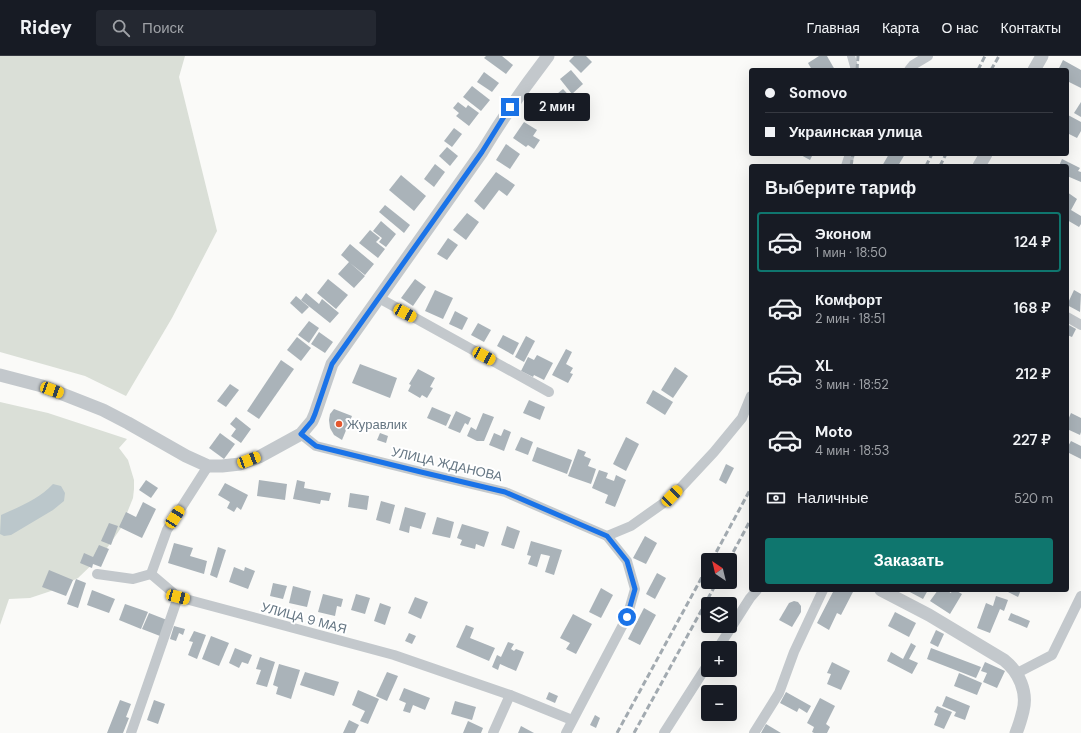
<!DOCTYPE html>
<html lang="ru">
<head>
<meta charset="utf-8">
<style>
  body { margin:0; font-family:"DM Sans",sans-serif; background:#242831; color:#f1f3f6; height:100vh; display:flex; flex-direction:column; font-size:15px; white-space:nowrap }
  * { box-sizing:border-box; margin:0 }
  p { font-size:13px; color:#9ea1a6 }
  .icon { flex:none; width:22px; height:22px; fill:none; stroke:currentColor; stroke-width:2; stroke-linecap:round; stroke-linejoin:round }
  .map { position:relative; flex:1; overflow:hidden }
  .drawer { position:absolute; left:749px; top:108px; width:320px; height:428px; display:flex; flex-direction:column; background:#171b24; border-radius:4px; box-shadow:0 4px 16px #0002 }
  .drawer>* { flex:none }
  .hud { position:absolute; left:749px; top:12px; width:320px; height:88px; border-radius:4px; box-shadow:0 4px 16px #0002; display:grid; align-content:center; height:88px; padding:0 16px; background:#171b24 }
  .needle { width:26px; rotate:325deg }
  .controls { position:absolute; left:701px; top:497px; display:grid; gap:8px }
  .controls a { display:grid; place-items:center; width:36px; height:36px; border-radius:4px; background:#171b24; box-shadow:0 4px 16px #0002; font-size:20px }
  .end { position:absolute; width:18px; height:18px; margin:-9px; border:5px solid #1a73e8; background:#fff; box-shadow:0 0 0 2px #fff }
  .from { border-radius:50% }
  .bubble { position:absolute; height:28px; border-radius:4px; background:#171b24; box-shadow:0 4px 16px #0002; font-size:13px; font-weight:600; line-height:28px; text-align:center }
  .car { position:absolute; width:12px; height:24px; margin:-12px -6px; border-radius:5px; box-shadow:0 0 3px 1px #0007; background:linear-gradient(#f5c518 24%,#345 0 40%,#f5c518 0 76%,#345 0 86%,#f5c518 0) }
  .hud b { display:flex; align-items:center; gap:14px; height:38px; font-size:15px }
  .hud b+b { border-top:1px solid #363941 }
  .hud i { width:10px; height:10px; background:#f1f3f6 }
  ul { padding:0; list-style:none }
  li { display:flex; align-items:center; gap:12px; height:60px; margin:0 8px 6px; padding:0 8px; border:2px solid transparent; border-radius:4px }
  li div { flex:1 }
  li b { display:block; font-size:15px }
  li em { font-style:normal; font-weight:600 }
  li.current { border-color:#0f766e }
  li>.icon { width:36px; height:36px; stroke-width:1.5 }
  h2 { padding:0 16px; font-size:18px; line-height:48px }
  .pay { display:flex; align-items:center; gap:10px; height:44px; padding:0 16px; font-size:15px }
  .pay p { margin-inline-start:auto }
  .button { display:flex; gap:8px; margin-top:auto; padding:8px 16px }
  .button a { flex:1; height:46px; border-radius:4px; background:#0f766e; color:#fff; font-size:16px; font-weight:600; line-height:46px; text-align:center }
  header { display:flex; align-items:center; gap:24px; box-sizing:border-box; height:56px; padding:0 20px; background:#171b24; border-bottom:1px solid #363941 }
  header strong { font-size:19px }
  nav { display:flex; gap:22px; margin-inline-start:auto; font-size:14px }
  .search { width:280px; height:36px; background:#242831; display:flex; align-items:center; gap:10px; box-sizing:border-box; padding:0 14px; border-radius:4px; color:#9ea1a6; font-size:15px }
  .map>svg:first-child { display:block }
  .green { fill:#dadfd7 }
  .water { fill:#bbc7cb }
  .building { fill:#aab3b9 }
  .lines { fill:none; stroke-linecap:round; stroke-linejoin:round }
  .pedestrian { stroke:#c3c8cc; stroke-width:8 }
  .minor { stroke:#c3c8cc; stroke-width:10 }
  .tertiary { stroke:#c3c8cc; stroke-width:13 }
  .rail { stroke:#a2aab0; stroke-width:3; stroke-dasharray:6 3; stroke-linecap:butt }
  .route { stroke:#1a73e8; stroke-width:5 }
  .poi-dot { fill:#e4572e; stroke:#fff; stroke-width:1.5 }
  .labels { text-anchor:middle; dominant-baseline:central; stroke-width:4; stroke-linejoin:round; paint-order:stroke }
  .poi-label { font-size:13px; fill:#657683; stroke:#fff; text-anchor:start }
  .street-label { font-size:13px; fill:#657683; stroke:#fff }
</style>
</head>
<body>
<header>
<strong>Ridey</strong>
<div class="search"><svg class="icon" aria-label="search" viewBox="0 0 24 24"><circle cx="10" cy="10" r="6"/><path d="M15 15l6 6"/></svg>Поиск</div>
<nav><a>Главная</a><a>Карта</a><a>О нас</a><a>Контакты</a></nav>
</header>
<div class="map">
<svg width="1081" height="677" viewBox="0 0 1081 677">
  <rect width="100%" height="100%" fill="#fafaf8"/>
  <g class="green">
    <path d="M0 0H185L179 21 217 175 172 262 126 340 85 320 0 296Z"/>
    <path d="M0 346 48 357 127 383 119 392 128 404 134 424V433L133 442 121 472 102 499 78 522 51 535 30 542 9 543 0 569Z"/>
  </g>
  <path class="water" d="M53 428 61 430 65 437 64 445 53 454 11 479 4 480 0 478 1 459C19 451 39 443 53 428Z"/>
  <g class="building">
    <path d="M486 0H502L513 9 506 18 484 2Z"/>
    <path d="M574 0H586L592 6 581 17 569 5Z"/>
    <path d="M819 0H827L835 14H812L808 7Z"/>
    <path d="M1063 4 1081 14V32L1067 25V14H1058Z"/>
    <path d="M571 14 583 28 572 38 560 23Z"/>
    <path d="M484 16 499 27 492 36 477 26Z"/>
    <path d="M472 30 490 44 481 55 463 41Z"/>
    <path d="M563 33 576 47 564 57 552 42Z"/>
    <path d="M458 46 466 52 468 49 479 57 469 70 456 60 459 57 453 52Z"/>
    <path d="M1081 46V61L1074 57Z"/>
    <path d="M1068 59 1081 66V75L1077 82 1067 77Z"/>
    <path d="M524 66 537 74 533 80 540 84 534 93 528 89 526 91 513 82Z"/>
    <path d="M454 72 462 78 452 91 444 85Z"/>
    <path d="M506 88 520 98 510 113 496 104Z"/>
    <path d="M447 91 458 100 450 110 439 100Z"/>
    <path d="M799 98H813L810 104Z"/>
    <path d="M889 98H905L898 110H882Z"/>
    <path d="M1062 103 1080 112 1078 115 1081 116V126L1067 120V110H1059Z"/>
    <path d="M435 108 445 116 434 131 424 123Z"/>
    <path d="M496 116 515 129 507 140 499 134 484 154 474 145Z"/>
    <path d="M401 119 426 140 414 155 389 134Z"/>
    <path d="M1067 136 1077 143 1071 154 1081 160V168L1079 171 1067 164Z"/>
    <path d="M385 149 410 169 404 177 379 156Z"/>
    <path d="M467 157 479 166 466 184 453 174Z"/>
    <path d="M381 165 396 178 386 191 379 186 382 182 373 175Z"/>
    <path d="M370 174 380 182 376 186 385 193 378 202 359 187Z"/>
    <path d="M448 182 458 189 447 204 437 198Z"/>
    <path d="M350 188 374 208 365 219 350 207 365 220 354 232 338 218 349 206 341 199Z"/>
    <path d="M328 223 348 239 336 253 317 237Z"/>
    <path d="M415 223 426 231 413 250 401 242Z"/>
    <path d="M435 234 453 242 443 263 425 255Z"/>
    <path d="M1074 234 1081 238 1080 256 1067 249Z"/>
    <path d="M306 237 319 248 322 243 339 257 330 267 301 244Z"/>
    <path d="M296 240 309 251 302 258 290 247Z"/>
    <path d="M455 255 468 262 462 274 449 268Z"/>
    <path d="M309 265 319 272 309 287 298 279Z"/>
    <path d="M478 267 491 274 484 286 471 279Z"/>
    <path d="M1067 268 1076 273 1072 281 1067 279Z"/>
    <path d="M319 276 333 286 325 297 311 288Z"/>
    <path d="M503 279 519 287 513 299 497 290Z"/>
    <path d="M526 280 535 285 524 306 515 301Z"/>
    <path d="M297 281 311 292 301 305 287 294Z"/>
    <path d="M566 293 572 296 566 308 573 312 570 317 573 318 568 327 552 319Z"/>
    <path d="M537 299 553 307 544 324 534 319 533 321 521 315 528 301 534 304Z"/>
    <path d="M281 304 294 313 259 363 247 355Z"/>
    <path d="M360 308 397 322 390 342 352 327Z"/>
    <path d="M675 311 688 320 673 342 661 334Z"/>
    <path d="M418 313 435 322 430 331 433 332 427 342 422 339 420 342 408 335 411 329 409 328Z"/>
    <path d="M230 328 239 334 226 351 217 345Z"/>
    <path d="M653 334 673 346 665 359 646 347Z"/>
    <path d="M529 344 545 351 540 364 523 357Z"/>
    <path d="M432 351 451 359 446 370 427 362Z"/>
    <path d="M334 353 352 360 342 384 334 379 330 372 329 364 330 358Z"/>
    <path d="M456 355 471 362 468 369 465 367 460 377 448 372Z"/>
    <path d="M483 357 494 361 484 385H477L467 380 471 371 476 374Z"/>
    <path d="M1071 357 1081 362V376L1080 379 1067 373V366Z"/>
    <path d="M236 361 251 373 241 387 231 380 236 373 230 368Z"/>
    <path d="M504 373 511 376 504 395 489 389 494 377 501 380Z"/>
    <path d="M220 377 235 388 224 403 209 392Z"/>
    <path d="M380 377 388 380 386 387 377 384Z"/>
    <path d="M521 381 533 386 528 399 515 394Z"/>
    <path d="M626 381 639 388 626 415 613 408Z"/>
    <path d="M1071 385 1081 390V403L1067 396V392Z"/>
    <path d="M537 391 572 404 567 418 532 405Z"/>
    <path d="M578 393 586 396 584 400 591 403 588 410 596 413 591 428 568 420Z"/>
    <path d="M726 408 734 412 726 428 719 424Z"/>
    <path d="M599 414 608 417 606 422 614 425 616 419 626 424 615 451 605 447 608 439 592 432Z"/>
    <path d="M146 424 158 432 151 442 139 434Z"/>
    <path d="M259 424 287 428 285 444 257 440Z"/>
    <path d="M297 424 305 426 304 432 331 437 329 445 321 444 320 448 293 443Z"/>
    <path d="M225 427 248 439 241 454 237 451 234 456 227 452 230 446 218 439Z"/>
    <path d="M350 437 369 440 367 454 348 451Z"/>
    <path d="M381 445 395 449 390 468 376 464Z"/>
    <path d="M143 446 156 453 142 482 119 471 126 456 136 461Z"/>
    <path d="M405 451 426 457 421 473 410 470 409 477 399 474Z"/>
    <path d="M437 461 454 466 450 482 432 478Z"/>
    <path d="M109 467 118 470 111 489 101 485Z"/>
    <path d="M462 468 489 476 484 491 476 488 475 493 460 489 462 484 457 482Z"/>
    <path d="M507 470 520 475 514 493 501 489Z"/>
    <path d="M645 480 657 487 646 508 633 502Z"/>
    <path d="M531 485 562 494 554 519 545 516 550 500 541 498 537 511 528 508 531 500 527 499Z"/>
    <path d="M174 487 193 492 190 500 207 505 204 518 168 507Z"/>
    <path d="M99 489 109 493 101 511 93 508 92 512 80 507 84 497 93 501Z"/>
    <path d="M218 491 226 494 217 522 210 519Z"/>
    <path d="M234 511 244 515 245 511 255 515 248 533 229 526Z"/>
    <path d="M49 514 73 524 66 540 42 531Z"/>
    <path d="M657 517 666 522 655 543 646 538Z"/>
    <path d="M76 523 86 527 78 552 67 548Z"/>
    <path d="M273 527 287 530 283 543 270 540Z"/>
    <path d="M293 530 311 535 307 551 289 547Z"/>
    <path d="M601 532 613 539 601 562 589 556Z"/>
    <path d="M92 534 115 543 109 557 87 549Z"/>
    <path d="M834 534H854L841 559 837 557 829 574 817 567Z"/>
    <path d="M906 534H928L923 543Z"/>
    <path d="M938 534H946L951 537 952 534H955L962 538 950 558 930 545Z"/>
    <path d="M1006 534H1021L1018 541 1006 535Z"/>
    <path d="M323 538 343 543 341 551 337 550 335 560 318 556Z"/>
    <path d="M356 538 370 542 365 558 351 554Z"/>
    <path d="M996 540 1008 544 1004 555 1000 553 990 577 977 572 986 547 993 550Z"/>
    <path d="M415 541 428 546 421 563 408 557Z"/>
    <path d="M794 545 798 546 801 550V556L792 571 779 564 789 547Z"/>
    <path d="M380 547 391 551 385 569 374 565Z"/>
    <path d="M125 548 148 556 141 573 119 564Z"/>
    <path d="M644 552 656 559 640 589 628 583Z"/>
    <path d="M895 556 916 567 909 581 888 570Z"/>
    <path d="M149 557 167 564 160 580 142 573Z"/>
    <path d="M1011 557 1030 565 1027 572 1008 564Z"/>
    <path d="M573 558 592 568 576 598 566 593 570 587 560 582Z"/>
    <path d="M466 569 474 572 470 582 495 592 489 605 456 591Z"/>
    <path d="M174 570 185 573 183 579 179 577 176 585 170 583Z"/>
    <path d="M936 574 944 578 938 591 930 587Z"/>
    <path d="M194 575 206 579 197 603 188 599 193 586 189 585Z"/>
    <path d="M409 577 416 580 412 588 405 585Z"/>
    <path d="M211 580 229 587 219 610 202 603Z"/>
    <path d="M508 586 514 588 511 593 514 595 516 593 524 596 516 615 500 608 498 614 492 611 497 599 501 601Z"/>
    <path d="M911 587 916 590 909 603 918 607 912 618 887 605 891 596 903 603Z"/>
    <path d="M235 592 252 599 248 608 242 606 239 612 229 607Z"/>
    <path d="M931 592 981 611 976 622 927 603Z"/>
    <path d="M260 601 275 606 267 631 256 628 261 614 256 613Z"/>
    <path d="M832 606 850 615 841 634 827 628 831 618 827 617Z"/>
    <path d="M985 606 1005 615 997 632 983 626 987 617 981 615Z"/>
    <path d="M279 608 300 614 291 643 276 638 278 631 273 629Z"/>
    <path d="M305 616 339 626 334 640 300 629Z"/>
    <path d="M387 616 398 620 387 645 376 640Z"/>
    <path d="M959 617 982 627 977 639 954 630Z"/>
    <path d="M404 632 430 642 425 654 413 649 410 657 403 655 406 647 399 644Z"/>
    <path d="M358 634 379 643 368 668 360 665 365 655 352 649Z"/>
    <path d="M549 636 558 640 555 647 546 643Z"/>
    <path d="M786 636 811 650 807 657 799 652 797 656 780 647Z"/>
    <path d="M946 640 970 650 965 664 954 660 956 656 942 650Z"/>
    <path d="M820 642 835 650 826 668 830 671 827 677H814L812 676 814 671 807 667Z"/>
    <path d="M120 644 131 648 126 661 129 662 123 677H107Z"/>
    <path d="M154 644 165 648 158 668 147 664Z"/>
    <path d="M455 645 476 651 472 664 451 658Z"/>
    <path d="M937 650 952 656 944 673 934 669 938 658 934 656Z"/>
    <path d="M595 659 600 662 596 672 590 669Z"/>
    <path d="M349 664 359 669 355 677H343Z"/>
    <path d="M468 665 483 672 481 677H463Z"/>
    <path d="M766 668 781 677H761Z"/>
    <path d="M521 670 534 677H518Z"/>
  </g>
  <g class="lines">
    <path class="pedestrian" d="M851 0 855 14"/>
    <g class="minor">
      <path d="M909 14 913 9 928 0"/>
      <path d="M846 110 850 98"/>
      <path d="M379 242 549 336"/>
      <path d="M1067 261 1081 269"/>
      <path d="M301 378 316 390 421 416 505 436 607 480 627 505 635 533 627 561 566 677"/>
      <path d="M208 410 167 474 151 518 178 541 394 599 510 639 572 664"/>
      <path d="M607 480 631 470 672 441 714 396 742 362 751 340"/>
      <path d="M97 518 133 523 151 518"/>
      <path d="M718 592 750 542 757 534"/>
      <path d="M1017 617 1052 599 1081 540"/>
      <path d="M131 677 178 541"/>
      <path d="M493 677 510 639"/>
      <path d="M664 677 708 608"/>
      <path d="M754 677 779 637 794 596 823 534"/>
    </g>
    <g class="tertiary">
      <path d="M1034 14 1042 0"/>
      <path d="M979 110 986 98"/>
      <path d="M0 319 42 330 103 354 128 367 186 400 208 410H222L240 408 259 401 301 378 312 365 315 358 332 308 482 96C502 63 524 31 548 0"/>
      <path d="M881 534 929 559 1004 604C1019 616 1028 636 1023 655 1021 663 1019 670 1016 677"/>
    </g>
    <g class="rail">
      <path d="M857 14 858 0"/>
      <path d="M978 14 985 0"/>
      <path d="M991 14 999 0"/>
      <path d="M851 110 853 98"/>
      <path d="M926 110 932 98"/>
      <path d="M940 110 946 98"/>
      <path d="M712 504 751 432"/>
      <path d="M729 504 751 463"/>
      <path d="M617 677 708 510"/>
      <path d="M634 677 717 526"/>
    </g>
  </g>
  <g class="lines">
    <path class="route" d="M510 51 482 96 332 308 315 358 312 365 301 378 316 390 421 416 505 436 607 480 627 505 635 533 627 561"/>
  </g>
  <circle class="poi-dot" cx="339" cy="368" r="4"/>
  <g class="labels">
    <g class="poi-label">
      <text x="347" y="368">Журавлик</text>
    </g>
    <g class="street-label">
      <text transform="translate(447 408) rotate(13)">УЛИЦА ЖДАНОВА</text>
      <text transform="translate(304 562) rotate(15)">УЛИЦА 9 МАЯ</text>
    </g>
  </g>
</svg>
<div class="controls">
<a><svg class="needle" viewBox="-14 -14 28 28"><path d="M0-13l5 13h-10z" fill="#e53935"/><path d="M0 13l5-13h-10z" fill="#9ea1a6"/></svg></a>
<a><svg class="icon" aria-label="layers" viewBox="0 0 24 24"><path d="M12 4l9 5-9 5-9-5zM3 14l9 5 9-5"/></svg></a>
<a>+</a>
<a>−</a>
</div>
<i class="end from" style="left:627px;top:561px"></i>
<i class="end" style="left:510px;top:51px"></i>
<div class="bubble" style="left:524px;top:37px;width:66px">2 мин</div>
<i class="car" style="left:405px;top:257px;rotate:118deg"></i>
<i class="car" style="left:484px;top:300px;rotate:118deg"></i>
<i class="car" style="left:52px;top:334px;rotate:110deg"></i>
<i class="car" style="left:249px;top:404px;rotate:69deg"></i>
<i class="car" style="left:672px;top:440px;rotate:44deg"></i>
<i class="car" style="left:175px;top:461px;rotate:33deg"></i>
<i class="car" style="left:178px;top:541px;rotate:105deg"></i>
<div class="hud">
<b><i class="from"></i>Somovo</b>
<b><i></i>Украинская улица</b>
</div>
<section class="drawer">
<h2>Выберите тариф</h2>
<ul>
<li class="current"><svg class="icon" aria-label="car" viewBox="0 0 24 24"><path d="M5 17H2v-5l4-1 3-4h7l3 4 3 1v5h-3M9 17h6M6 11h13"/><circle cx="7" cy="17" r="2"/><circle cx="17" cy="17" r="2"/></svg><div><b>Эконом</b><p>1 мин · 18:50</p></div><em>124 ₽</em></li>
<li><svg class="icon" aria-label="car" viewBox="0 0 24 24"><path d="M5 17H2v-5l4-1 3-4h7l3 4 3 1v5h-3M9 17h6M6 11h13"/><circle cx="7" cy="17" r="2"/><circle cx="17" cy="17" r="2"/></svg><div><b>Комфорт</b><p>2 мин · 18:51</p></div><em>168 ₽</em></li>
<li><svg class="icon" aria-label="car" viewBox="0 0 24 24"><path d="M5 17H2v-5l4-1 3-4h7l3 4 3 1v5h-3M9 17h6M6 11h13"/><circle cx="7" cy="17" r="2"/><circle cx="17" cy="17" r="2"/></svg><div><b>XL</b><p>3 мин · 18:52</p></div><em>212 ₽</em></li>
<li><svg class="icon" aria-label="car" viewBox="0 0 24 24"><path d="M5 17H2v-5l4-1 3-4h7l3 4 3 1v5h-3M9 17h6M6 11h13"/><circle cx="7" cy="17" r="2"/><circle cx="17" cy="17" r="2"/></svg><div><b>Moto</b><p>4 мин · 18:53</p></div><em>227 ₽</em></li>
</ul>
<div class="pay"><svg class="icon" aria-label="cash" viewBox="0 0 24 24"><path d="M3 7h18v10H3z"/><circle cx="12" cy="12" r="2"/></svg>Наличные<p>520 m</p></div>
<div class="button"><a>Заказать</a></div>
</section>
</div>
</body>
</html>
